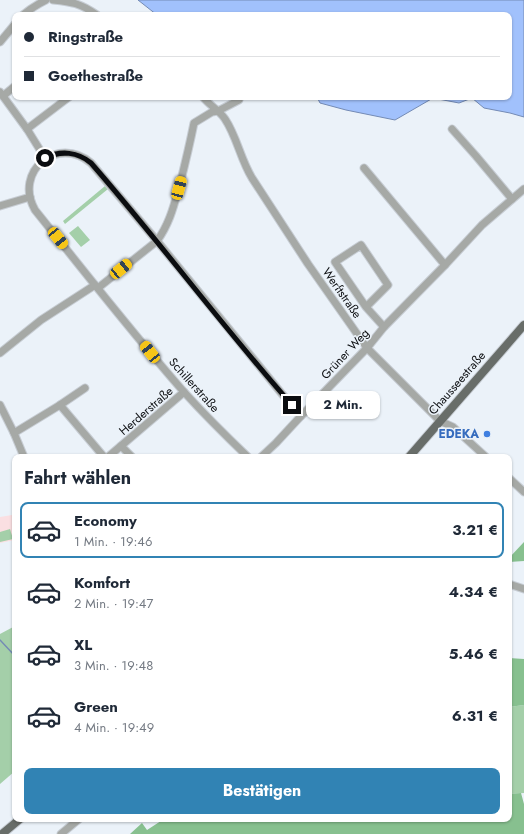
<!DOCTYPE html>
<html lang="de">
<head>
<meta charset="utf-8">
<style>
  body { margin:0; font-family:Jost,sans-serif; background:#f2f2f3; color:#1f2937; height:100vh; display:flex; flex-direction:column; font-size:15px; white-space:nowrap }
  * { box-sizing:border-box; margin:0 }
  p { font-size:13px; color:#747a83 }
  .icon { flex:none; width:22px; height:22px; fill:none; stroke:currentColor; stroke-width:2; stroke-linecap:round; stroke-linejoin:round }
  .map { position:relative; flex:1; overflow:hidden }
  .drawer { position:absolute; left:12px; top:454px; width:500px; height:368px; display:flex; flex-direction:column; background:#fff; border-radius:8px; box-shadow:0 1px 3px #0004 }
  .drawer>* { flex:none }
  .hud { position:absolute; left:12px; top:12px; width:500px; height:88px; border-radius:8px; box-shadow:0 1px 3px #0004; display:grid; align-content:center; height:88px; padding:0 12px; background:#fff }
  .end { position:absolute; width:18px; height:18px; margin:-9px; border:5px solid #0b0d10; background:#fff; box-shadow:0 0 0 2px #fff }
  .from { border-radius:50% }
  .bubble { position:absolute; height:28px; border-radius:8px; background:#fff; box-shadow:0 1px 3px #0004; font-size:13px; font-weight:700; line-height:28px; text-align:center }
  .car { position:absolute; width:12px; height:24px; margin:-12px -6px; border-radius:5px; box-shadow:0 0 3px 1px #0007; background:linear-gradient(#f5c518 24%,#345 0 40%,#f5c518 0 76%,#345 0 86%,#f5c518 0) }
  .hud b { display:flex; align-items:center; gap:14px; height:38px; font-size:15px }
  .hud b+b { border-top:1px solid #e0e1e3 }
  .hud i { width:10px; height:10px; background:#1f2937 }
  ul { padding:0; list-style:none }
  li { display:flex; align-items:center; gap:12px; height:56px; margin:0 8px 6px; padding:0 4px; border:2px solid transparent; border-radius:8px }
  li div { flex:1 }
  li b { display:block; font-size:15px }
  li em { font-style:normal; font-weight:700 }
  li.current { border-color:#3183b4 }
  li>.icon { width:36px; height:36px; stroke-width:1.5 }
  h2 { padding:0 12px; font-size:18px; line-height:48px }
  .button { display:flex; gap:8px; margin-top:auto; padding:8px 12px }
  .button a { flex:1; height:46px; border-radius:8px; background:#3183b4; color:#fff; font-size:16px; font-weight:700; line-height:46px; text-align:center }
  .map>svg:first-child { display:block }
  .education { fill:#fadfe2 }
  .green { fill:#a4cfa9 }
  .forest { fill:#87c08f }
  .water { fill:#a1c1fc; stroke:#748bb5 }
  .lines { fill:none; stroke-linecap:round; stroke-linejoin:round }
  .stream { stroke:#748bb5; stroke-width:1.5 }
  .minor-casing { stroke:#c7cdd4; stroke-width:9 }
  .major-casing { stroke:#c7cdd4; stroke-width:10 }
  .minor { stroke:#a6a9a6; stroke-width:7 }
  .major { stroke:#686d69; stroke-width:8 }
  .route { stroke:#0b0d10; stroke-width:5 }
  .shop-dot { fill:#3f7fe0; stroke:#ebf2f9; stroke-width:1.5 }
  .labels { text-anchor:middle; dominant-baseline:central; stroke-width:3; stroke-linejoin:round; paint-order:stroke }
  .street-label { font-size:12px; fill:#0b0d10; stroke:#ebf2f9 }
  .shop-label { font-size:12px; font-weight:bold; fill:#366cbe; stroke:#ebf2f9; text-anchor:end }
</style>
</head>
<body>
<div class="map">
<svg width="524" height="834" viewBox="0 0 524 834">
  <rect width="100%" height="100%" fill="#ebf2f9"/>
  <path class="education" d="M15 506V540L0 543V517L12 515Z"/>
  <g class="green">
    <path d="M105 186 108 189 65 224 63 221Z"/>
    <path d="M78 226 90 240 81 247 69 233Z"/>
    <path d="M10 529 13 539 0 542V532Z"/>
    <path d="M15 626V771L0 784V634Z"/>
    <path d="M524 705V793L509 794V707Z"/>
  </g>
  <g class="forest">
    <path d="M524 542V561L509 562V558Z"/>
    <path d="M509 658 524 659V705L509 707Z"/>
    <path d="M521 793 524 804V834H130L142 823 147 830 164 819H509V794Z"/>
  </g>
  <path class="water" d="M138 0H524V117L510 113 484 108 472 98 459 103 433 98 395 120 346 110 320 103 317 97H509V15H157Z"/>
  <g class="lines">
    <path class="stream" d="M0 640 15 656"/>
    <defs>
      <g id="minor">
        <path d="M53 0C72 2 80 3 97 15"/>
        <path d="M23 15C30 9 38 4 46 0"/>
        <path d="M0 42 15 24"/>
        <path d="M0 92 27 129 45 158"/>
        <path d="M3 96 15 86"/>
        <path d="M203 97C209 105 219 110 225 119 237 137 240 158 252 178L308 264 367 348 440 421 453 427 486 457"/>
        <path d="M27 129 69 97"/>
        <path d="M452 129 476 156 512 199"/>
        <path d="M364 168 445 265"/>
        <path d="M0 206 30 197"/>
        <path d="M98 288 157 241C170 223 174 205 180 184 185 164 190 143 194 123L212 112 218 111 239 100"/>
        <path d="M366 307 335 262 361 245 388 285 366 307 384 327"/>
        <path d="M0 353 41 320 95 285"/>
        <path d="M0 405 14 433 24 457"/>
        <path d="M60 405 104 457"/>
        <path d="M14 433 60 405 85 388"/>
        <path d="M121 446 132 457"/>
        <path d="M108 457 184 392"/>
        <path d="M248 457C226 436 204 414 184 392 132 333 84 271 35 210 13 171 58 135 91 163L157 241 282 394 301 416"/>
        <path d="M261 457 276 443 301 416 367 348 384 327 445 265 482 225 524 189"/>
        <path d="M509 478 524 492"/>
        <path d="M509 584 524 589"/>
        <path d="M61 834 79 819"/>
      </g>
      <g id="major">
        <path d="M409 457 524 325"/>
        <path d="M2 834 20 819"/>
      </g>
    </defs>
    <use href="#minor" class="minor-casing"/>
    <use href="#major" class="major-casing"/>
    <use href="#minor" class="minor"/>
    <use href="#major" class="major"/>
  </g>
  <g class="lines">
    <path class="route" d="M45 158C61 150 78 152 91 163 160 242 222 326 292 405"/>
  </g>
  <circle class="shop-dot" cx="487" cy="434" r="4"/>
  <g class="labels">
    <g class="street-label">
      <text transform="translate(342 293) rotate(55)">Werftstraße</text>
      <text transform="translate(345 354) rotate(-47)">Grüner Weg</text>
      <text transform="translate(457 383) rotate(-49)">Chausseestraße</text>
      <text transform="translate(194 385) rotate(48)">Schillerstraße</text>
      <text transform="translate(146 411) rotate(-41)">Herderstraße</text>
    </g>
    <g class="shop-label">
      <text x="479" y="434">EDEKA</text>
    </g>
  </g>
</svg>
<i class="end from" style="left:45px;top:158px"></i>
<i class="end" style="left:292px;top:405px"></i>
<div class="bubble" style="left:306px;top:391px;width:74px">2 Min.</div>
<i class="car" style="left:179px;top:188px;rotate:15deg"></i>
<i class="car" style="left:58px;top:238px;rotate:141deg"></i>
<i class="car" style="left:121px;top:269px;rotate:51deg"></i>
<i class="car" style="left:150px;top:352px;rotate:322deg"></i>
<div class="hud">
<b><i class="from"></i>Ringstraße</b>
<b><i></i>Goethestraße</b>
</div>
<section class="drawer">
<h2>Fahrt wählen</h2>
<ul>
<li class="current"><svg class="icon" aria-label="car" viewBox="0 0 24 24"><path d="M5 17H2v-5l4-1 3-4h7l3 4 3 1v5h-3M9 17h6M6 11h13"/><circle cx="7" cy="17" r="2"/><circle cx="17" cy="17" r="2"/></svg><div><b>Economy</b><p>1 Min. · 19:46</p></div><em>3.21 €</em></li>
<li><svg class="icon" aria-label="car" viewBox="0 0 24 24"><path d="M5 17H2v-5l4-1 3-4h7l3 4 3 1v5h-3M9 17h6M6 11h13"/><circle cx="7" cy="17" r="2"/><circle cx="17" cy="17" r="2"/></svg><div><b>Komfort</b><p>2 Min. · 19:47</p></div><em>4.34 €</em></li>
<li><svg class="icon" aria-label="car" viewBox="0 0 24 24"><path d="M5 17H2v-5l4-1 3-4h7l3 4 3 1v5h-3M9 17h6M6 11h13"/><circle cx="7" cy="17" r="2"/><circle cx="17" cy="17" r="2"/></svg><div><b>XL</b><p>3 Min. · 19:48</p></div><em>5.46 €</em></li>
<li><svg class="icon" aria-label="car" viewBox="0 0 24 24"><path d="M5 17H2v-5l4-1 3-4h7l3 4 3 1v5h-3M9 17h6M6 11h13"/><circle cx="7" cy="17" r="2"/><circle cx="17" cy="17" r="2"/></svg><div><b>Green</b><p>4 Min. · 19:49</p></div><em>6.31 €</em></li>
</ul>
<div class="button"><a>Bestätigen</a></div>
</section>
</div>
</body>
</html>
